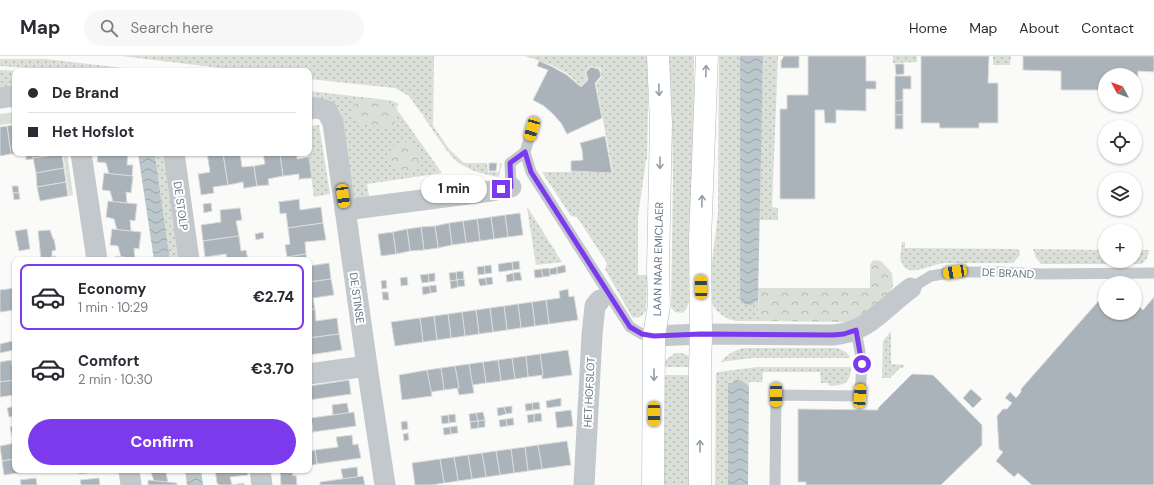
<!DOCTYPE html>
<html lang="en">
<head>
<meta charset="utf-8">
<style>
  body { margin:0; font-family:"DM Sans",sans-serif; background:#f7f7f7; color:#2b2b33; height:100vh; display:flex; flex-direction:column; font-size:15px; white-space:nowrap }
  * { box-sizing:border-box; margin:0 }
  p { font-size:13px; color:#7c7c81 }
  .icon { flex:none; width:22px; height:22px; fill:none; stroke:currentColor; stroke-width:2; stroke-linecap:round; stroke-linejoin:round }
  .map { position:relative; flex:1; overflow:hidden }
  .panel { position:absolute; left:12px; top:201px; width:300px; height:216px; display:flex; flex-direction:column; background:#fff; border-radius:8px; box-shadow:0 1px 3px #0004 }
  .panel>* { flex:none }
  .hud { position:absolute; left:12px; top:12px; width:300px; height:88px; border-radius:8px; box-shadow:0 1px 3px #0004; display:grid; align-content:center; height:88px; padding:0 16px; background:#fff }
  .needle { width:26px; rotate:311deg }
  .tools { position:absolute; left:1098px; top:12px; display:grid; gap:8px }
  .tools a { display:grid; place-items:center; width:44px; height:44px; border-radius:50%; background:#fff; box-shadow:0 1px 3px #0004; font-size:20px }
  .end { position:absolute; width:18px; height:18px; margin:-9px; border:5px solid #7c3aed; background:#fff; box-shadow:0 0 0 2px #fff }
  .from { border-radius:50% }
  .bubble { position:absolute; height:28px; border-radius:14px; background:#fff; box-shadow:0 1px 3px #0004; font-size:13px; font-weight:800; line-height:28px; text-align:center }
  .car { position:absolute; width:12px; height:24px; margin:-12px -6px; border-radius:5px; box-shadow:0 0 3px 1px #0007; background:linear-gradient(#f5c518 24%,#345 0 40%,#f5c518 0 76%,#345 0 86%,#f5c518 0) }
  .hud b { display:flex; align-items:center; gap:14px; height:38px; font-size:15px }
  .hud b+b { border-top:1px solid #e1e1e2 }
  .hud i { width:10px; height:10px; background:#2b2b33 }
  ul { padding:7px 0 0; list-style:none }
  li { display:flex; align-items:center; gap:12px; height:66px; margin:0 8px 6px; padding:0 8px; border:2px solid transparent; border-radius:8px }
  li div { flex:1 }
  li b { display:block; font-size:15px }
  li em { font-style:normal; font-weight:800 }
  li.active { border-color:#7c3aed }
  li>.icon { width:36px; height:36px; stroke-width:1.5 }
  .cta { display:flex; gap:8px; margin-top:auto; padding:8px 16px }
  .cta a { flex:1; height:46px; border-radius:24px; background:#7c3aed; color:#fff; font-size:16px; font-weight:800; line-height:46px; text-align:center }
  header { display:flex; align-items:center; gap:24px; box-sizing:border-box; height:56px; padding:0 20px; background:#fff; border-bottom:1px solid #e1e1e2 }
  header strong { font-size:19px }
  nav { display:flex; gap:22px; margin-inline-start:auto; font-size:14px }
  .search { width:280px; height:36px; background:#f7f7f7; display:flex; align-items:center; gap:10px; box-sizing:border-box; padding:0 14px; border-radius:22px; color:#7c7c81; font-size:15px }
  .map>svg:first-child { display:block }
  .grass { fill:url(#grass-dots) }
  .forest { fill:url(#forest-crowns) }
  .garden { fill:#dadfd7 }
  .water { fill:url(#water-waves) }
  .building { fill:#aab3b9; stroke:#dcdcda }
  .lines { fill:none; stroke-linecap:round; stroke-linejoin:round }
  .secondary-casing { stroke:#b3babf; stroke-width:23 }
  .lane { stroke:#c3c8cc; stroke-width:11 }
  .street { stroke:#c3c8cc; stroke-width:21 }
  .secondary { stroke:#fff; stroke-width:22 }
  .oneway { stroke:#939fa8 }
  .route { stroke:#7c3aed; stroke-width:5 }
  .labels { text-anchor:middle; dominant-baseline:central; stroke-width:4; stroke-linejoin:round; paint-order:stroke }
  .street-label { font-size:11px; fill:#657683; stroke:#fff }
</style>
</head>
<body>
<header>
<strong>Map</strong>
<div class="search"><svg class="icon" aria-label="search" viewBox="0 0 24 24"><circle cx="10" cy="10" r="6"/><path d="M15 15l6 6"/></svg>Search here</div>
<nav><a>Home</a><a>Map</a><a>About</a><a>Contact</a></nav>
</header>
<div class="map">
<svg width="1154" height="429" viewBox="0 0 1154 429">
  <defs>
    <pattern id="grass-dots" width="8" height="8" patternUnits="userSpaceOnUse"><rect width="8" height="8" fill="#dadfd7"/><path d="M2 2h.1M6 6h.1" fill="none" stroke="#b4b9b4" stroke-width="1.8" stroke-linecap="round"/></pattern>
    <pattern id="forest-crowns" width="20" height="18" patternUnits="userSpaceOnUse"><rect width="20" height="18" fill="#dadfd7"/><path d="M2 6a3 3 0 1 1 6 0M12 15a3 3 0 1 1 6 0" fill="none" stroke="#b4b9b4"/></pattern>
    <pattern id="water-waves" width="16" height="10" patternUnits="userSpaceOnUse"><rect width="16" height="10" fill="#bbc7cb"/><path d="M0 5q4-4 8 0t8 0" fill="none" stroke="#9ca6aa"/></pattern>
  </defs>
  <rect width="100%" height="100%" fill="#fafaf8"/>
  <g class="grass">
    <path d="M122 0H434L433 70 449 93 464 107H487L488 116H499L500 107H502L499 121C481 118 463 113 450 99L451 98 447 95 423 60 424 59 421 57 409 40 395 32 309 23V15H245Z"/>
    <path d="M525 0H649L647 104H646L638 161V219H647L646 254C643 260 639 263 632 261L630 257 605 213 607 207 577 161 571 160 542 116H570L571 115 613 117 596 27 602 21 600 12 591 10 585 16 587 24 581 30 568 18 552 9Z"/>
    <path d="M668 0H694L693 162 691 238C689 245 688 252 683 257L675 256 671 251 673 123 672 72Z"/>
    <path d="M719 0H740V243L752 249 758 244 759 265H736L728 263 722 259 716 254 712 247 710 222 718 158Z"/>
    <path d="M763 0H778L772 151 778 152V164H759Z"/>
    <path d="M893 0H917V6L893 7Z"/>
    <path d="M993 0H1011L1010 9H993Z"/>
    <path d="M0 3H45L149 15H53L28 12 0 10Z"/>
    <path d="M0 14 15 15V33L0 35Z"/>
    <path d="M309 35 387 44 392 45 399 48 397 51 396 49 353 54V63L395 69 398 55 442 117 367 128 370 145 356 143 352 139 339 69 309 47Z"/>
    <path d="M319 69 330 138 314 141 308 97H309V70Z"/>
    <path d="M153 97H166L181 204H170L155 100Z"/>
    <path d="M527 152H528L562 206 536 209Z"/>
    <path d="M902 186H905V192L1017 193 1020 195V199L1013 207H944C939 208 934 209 928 211 918 214 906 219 901 205 899 200 902 192 902 186Z"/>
    <path d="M1033 193 1105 194V205H1135V194H1149C1149 200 1146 205 1141 208H1041L1036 202Z"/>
    <path d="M891 275V308L904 309 903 312H900L890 322H882L883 285Z"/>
    <path d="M743 292H838L846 296 850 301 849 302H752L721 306C727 298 734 295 743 292Z"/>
    <path d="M675 297C687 297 691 299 691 311H664L666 304Z"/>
    <path d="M757 311H851C850 328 845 329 829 330L828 327H821L820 316H763L762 326H749V330L741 324H735V327H728V429H715L716 317 718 316Z"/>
    <path d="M663 319H691V429H661Z"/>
  </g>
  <g class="forest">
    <path d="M359 43C367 43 391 44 396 50 400 55 396 66 394 71L390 73 357 67C350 62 353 55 355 47Z"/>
    <circle cx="404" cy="101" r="15"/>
    <path d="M873 204 881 205 892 217 893 230 889 237 863 259 846 266 759 265 758 232H870V209Z"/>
  </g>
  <g class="garden">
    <path d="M15 56V67L0 69V58Z"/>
    <path d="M63 97H67L73 139 69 140Z"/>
  </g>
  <g class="water">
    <path d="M740 0H763L758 244 752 249 744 248 740 243Z"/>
    <path d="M138 97H153L155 100 170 204H154Z"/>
    <path d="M735 324H741L749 330 748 429H728V327H734Z"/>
    <path d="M185 414H201L203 429H187Z"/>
  </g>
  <g class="building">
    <path d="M784 0H799V12H781V5Z"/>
    <path d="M808 0H866V25H876V33H866V55L836 54V67H825L824 54H815V143H780V53H787V39H808Z"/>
    <path d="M921 0H989L988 27H998V67H979V72H940L939 67H921Z"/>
    <path d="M1023 0H1154V16L1138 15 1137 34H1135V19H1105V34H1061V15L1023 14Z"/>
    <path d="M539 5 551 10 567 19 581 31 588 24 586 16 591 11 599 13 601 20 595 27 602 62 567 78 561 67 553 58 544 50 533 44 548 14 537 10Z"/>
    <path d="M895 8H904V18L896 19Z"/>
    <path d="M895 20H911V33H903V44L895 45Z"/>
    <path d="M903 44V59H895V45Z"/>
    <rect x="895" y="59" width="8" height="14"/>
    <path d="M15 69V97H22L11 98 7 70Z"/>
    <path d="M7 70 11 98 0 100V71Z"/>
    <path d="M605 80 612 117 571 115V105L583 104 582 94 580 87Z"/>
    <path d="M33 97H62V98L33 102Z"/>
    <path d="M98 97H128L127 109H133L132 120 109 118 106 107 97 106Z"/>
    <path d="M207 97H223L228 129 213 131 214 137 201 139 198 117 199 118 210 116Z"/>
    <path d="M223 97H240L242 111 254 110 257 130 245 132 244 133 243 126 228 129Z"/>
    <path d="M263 97H280L283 120 268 123 269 129 257 130 254 110 265 108Z"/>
    <path d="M280 97H297V103L309 101 312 123 311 122 300 123 299 124V118L283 120Z"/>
    <path d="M62 98 64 112 36 117 33 102Z"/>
    <path d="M33 99V103L26 104V100Z"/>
    <path d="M489 107H497L496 115H489Z"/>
    <path d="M64 112 66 126 37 131 36 117Z"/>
    <path d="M104 117 133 120 131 137 126 136 127 147 113 146 110 135 102 134Z"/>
    <path d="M66 126 68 140 40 145 37 131Z"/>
    <path d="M12 130H18L19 137H13Z"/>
    <path d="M13 137H19L20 143 14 144Z"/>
    <path d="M299 143 300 154 321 151 323 167 288 172 286 157 280 158 279 147 278 146 300 143Z"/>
    <path d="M108 145 137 148 135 165 130 164 131 175 117 174 114 163 106 161Z"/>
    <path d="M211 147 212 155 204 157 203 148Z"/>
    <path d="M240 152 242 164 236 165 239 180 203 185 201 169 221 166 220 154Z"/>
    <path d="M520 157 523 179 508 181 505 159Z"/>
    <path d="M505 159 508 181 494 183 491 161Z"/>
    <path d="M491 161 494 183 480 185 477 163Z"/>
    <path d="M477 163 480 185 466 187 463 165Z"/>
    <path d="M463 165 466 187 452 189 449 167Z"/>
    <path d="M323 167 326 184 305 186 306 198 287 201 285 189 290 188 288 172Z"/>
    <path d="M449 167 452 189 438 192 435 170Z"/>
    <path d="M435 170 438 192 424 194 421 171Z"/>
    <path d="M421 171 424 194 410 195 407 173Z"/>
    <path d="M27 173 30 193 19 195 15 175Z"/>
    <path d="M112 173 141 176 139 193 134 192 135 203 121 201 118 190 110 189Z"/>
    <path d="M407 173 410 195 396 198 393 176Z"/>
    <path d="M50 174 53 183H54L56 194 52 195V201L56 200V204H41L38 175Z"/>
    <path d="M263 176 264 182 256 184 255 178Z"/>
    <path d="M393 176 396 198 381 200 378 178Z"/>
    <path d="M239 180 241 195 246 194 248 204H227L226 198 205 201 203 185Z"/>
    <path d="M306 198 307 204H287V201Z"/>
    <path d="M116 200 135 203 145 204H115Z"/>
    <path d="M519 205 520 213 513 214 512 206Z"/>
    <path d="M512 206 513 214 499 216 498 208Z"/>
    <path d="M329 207 331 223 309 226V210Z"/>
    <path d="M491 209 492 217 485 218 484 210Z"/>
    <path d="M565 209 566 216 557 218V211Z"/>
    <path d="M484 210 485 218 478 219 477 211Z"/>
    <path d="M557 211V218L549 219V213Z"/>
    <path d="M549 212 550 220 543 221 541 213Z"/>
    <path d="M541 213 543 221 535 222 534 214Z"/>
    <path d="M463 215 464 223 457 224 456 216Z"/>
    <path d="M456 216 457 224 450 225 449 217Z"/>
    <path d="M520 216 522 224 514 225 513 217Z"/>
    <path d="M435 217V225L429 226 428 218Z"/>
    <path d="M513 217 514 225 507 226 506 219Z"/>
    <path d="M428 218 429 226 422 227 420 219Z"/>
    <path d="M407 221 408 229 401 230 400 222Z"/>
    <path d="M492 221 493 228 487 229 485 222Z"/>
    <path d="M485 222 487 229 480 230 478 223Z"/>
    <path d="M331 223 334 239 313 242 315 253 309 254V226Z"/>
    <path d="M464 223 465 230 458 231 457 224Z"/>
    <path d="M386 224 387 232 382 233 381 225Z"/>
    <path d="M457 224 458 231 451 233 450 225Z"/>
    <path d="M436 229 437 236 431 237 429 230Z"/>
    <path d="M429 230 431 237 423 239 422 231Z"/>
    <path d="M15 232V254L0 256V234Z"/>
    <path d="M568 233 569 241 574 240 578 264 549 268 546 244 560 242 559 235Z"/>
    <path d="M382 236H388L389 244H383Z"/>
    <path d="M1105 240V257H1135V247L1143 254 1154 241V429H1032L1018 417 1014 421 996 405 1003 396 999 393 997 360 1003 353H1007L1012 347 1005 342 1010 336 1016 342 1021 336V333L1102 241Z"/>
    <path d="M546 244 549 268 535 270 532 246Z"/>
    <path d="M532 246 535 270 521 272 518 248Z"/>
    <path d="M518 248 521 272 507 274 504 250Z"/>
    <path d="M504 250 507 274 493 276 490 252Z"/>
    <path d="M490 252 493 276 479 278 476 254Z"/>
    <path d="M315 253 316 265 337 262 339 278 309 282V254Z"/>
    <path d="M476 254 479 278 465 280 462 256Z"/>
    <path d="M462 256 465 280 451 282 448 258Z"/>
    <path d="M448 258 451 282 437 284 434 260Z"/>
    <path d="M434 260 437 284 423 286 420 262Z"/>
    <path d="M420 262 423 286 395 290 391 266Z"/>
    <path d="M339 278 342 294 309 299V282Z"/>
    <path d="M12 285 14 294 0 297V288Z"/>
    <path d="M568 294 572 319 542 323V319H543L540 298Z"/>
    <path d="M540 298 543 319 528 321 526 300Z"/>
    <path d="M526 300 528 321 515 323 512 302Z"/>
    <path d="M512 302 515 323 501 325 498 304Z"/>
    <path d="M11 304 15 324 0 326V306Z"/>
    <path d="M498 304 501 325 486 327 483 306Z"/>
    <path d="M483 306 486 327 472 329 469 308Z"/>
    <path d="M469 308 474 337 459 339 457 331 459 332 455 310Z"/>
    <path d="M455 310 459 332 444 334 441 312Z"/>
    <path d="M441 312 444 334 430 336 427 314Z"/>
    <path d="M427 314 432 340 402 344 399 319Z"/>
    <path d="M912 318 933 319 982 369V389L941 429H806V426H798V353L878 354V352Z"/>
    <path d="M15 324V339L0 341V326Z"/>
    <path d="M349 324 351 338 309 344V330Z"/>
    <path d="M971 333 982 343 973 352 963 342Z"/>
    <path d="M561 342V350L547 352 546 345Z"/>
    <path d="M539 346 540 353 533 354 532 347Z"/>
    <path d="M347 347 349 357 333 359 332 349Z"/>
    <path d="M532 347 533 354 526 355 525 348Z"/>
    <path d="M15 350V360L9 361 7 352Z"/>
    <path d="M512 350V357L506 358 504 351Z"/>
    <path d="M504 351 506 358 498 360 497 352Z"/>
    <path d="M571 354 573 370 557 372 555 356Z"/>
    <path d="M354 356 356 370 313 376 311 362Z"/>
    <path d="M483 356 485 364 478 365 476 357Z"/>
    <path d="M476 357 478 365 470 366 469 358Z"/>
    <path d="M541 357 542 365 534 366V358Z"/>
    <path d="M455 358 456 366 449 367 448 359Z"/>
    <path d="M534 358V366L528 367 527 359Z"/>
    <path d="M448 359 449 367 442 368 441 360Z"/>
    <path d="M311 362 313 376 309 377V363Z"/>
    <path d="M513 362 514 369 507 370 506 363Z"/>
    <path d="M506 363 507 370 500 371 499 364Z"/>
    <path d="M485 364V371L478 372V365Z"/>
    <path d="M407 365 408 373 402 374 401 366Z"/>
    <path d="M478 365V372L471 373 470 366Z"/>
    <path d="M15 370V379L12 380 10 371Z"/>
    <path d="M457 370 458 377 451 378 450 371Z"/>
    <path d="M450 371 451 378 444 379 443 372Z"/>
    <path d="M408 377 409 384 404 385 403 378Z"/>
    <path d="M352 379 353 389 358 388 361 402 317 408 315 394 338 391 336 381Z"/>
    <path d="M567 385 571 409 542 413 538 389Z"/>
    <path d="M15 387V403L2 405 0 390Z"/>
    <path d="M538 389 542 413 528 415 525 391Z"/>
    <path d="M525 391 528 415 514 417 511 393Z"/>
    <path d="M511 393 514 417 500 419 496 395Z"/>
    <path d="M315 394 317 408 309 410V395Z"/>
    <path d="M496 395 500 419 486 421 482 397Z"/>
    <path d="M482 397 486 421 472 423 468 399Z"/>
    <path d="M468 399 472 423 458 425 454 401Z"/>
    <path d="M454 401 458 425 444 427 440 403Z"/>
    <path d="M15 403V414L31 415 4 419 2 405Z"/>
    <path d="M440 403 444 427 431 429H415L412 407Z"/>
    <path d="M357 411 358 421 343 423 341 413Z"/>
    <path d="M79 414H105L79 418Z"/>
    <path d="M150 414H172L171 416H166L168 427 154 425Z"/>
    <path d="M215 414H247L248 419 230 421 232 429 244 427V429H219L217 427Z"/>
    <path d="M274 414H292L293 420 296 419 297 429H281L280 414Z"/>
    <path d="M363 420 365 429H320V426Z"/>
    <path d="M36 422 37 429H21L20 424Z"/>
    <path d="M99 422 100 429H81L80 424Z"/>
    <path d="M148 424 177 427V429H148Z"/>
  </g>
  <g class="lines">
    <defs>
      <g id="secondary">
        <path d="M653 429 654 280 659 250 658 212 661 68 658 0"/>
        <path d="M700 429V313L701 278 700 184 707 0"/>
      </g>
    </defs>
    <use href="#secondary" class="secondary-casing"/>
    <g class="lane">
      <path d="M532 73 525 96 531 116 630 271 642 278 654 280"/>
      <path d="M511 131 510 107 525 96"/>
      <path d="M911 232 931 220 955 216H999L1041 218 1154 217"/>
      <path d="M775 429 776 339 860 340 862 307 856 274"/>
    </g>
    <g class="street">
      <path d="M0 42 15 40"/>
      <path d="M309 53 317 52 327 55 333 67 367 310 385 429"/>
      <path d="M81 97 97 204"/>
      <path d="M174 97 189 204"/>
      <path d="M345 154 491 135 511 131"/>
      <path d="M654 280 701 278 833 279C869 276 884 251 911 232"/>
      <path d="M309 318 367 310"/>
      <path d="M129 414 131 429"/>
      <path d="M260 414 262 429"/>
      <path d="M584 429 592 279 595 250 600 244"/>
    </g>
    <use href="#secondary" class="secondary"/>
  </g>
  <defs><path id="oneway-shaft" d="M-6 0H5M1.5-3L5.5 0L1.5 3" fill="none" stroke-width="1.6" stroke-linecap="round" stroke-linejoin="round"/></defs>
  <g class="oneway">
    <use href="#oneway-shaft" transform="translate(706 15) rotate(-88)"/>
    <use href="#oneway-shaft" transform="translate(659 34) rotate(88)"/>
    <use href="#oneway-shaft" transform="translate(660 107) rotate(91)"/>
    <use href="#oneway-shaft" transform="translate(702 145) rotate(-88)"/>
    <use href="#oneway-shaft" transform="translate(654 319) rotate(90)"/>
    <use href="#oneway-shaft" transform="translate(700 390) rotate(-90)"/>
  </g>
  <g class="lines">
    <path class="route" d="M501 133 511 131 510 107 525 96 531 116 630 271 642 278 654 280 701 278 833 279 844 278 856 274 862 308"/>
  </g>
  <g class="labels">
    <g class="street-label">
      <text transform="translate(181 150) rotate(82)">DE STOLP</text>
      <text transform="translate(658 203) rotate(-89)">LAAN NAAR EMICLAER</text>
      <text transform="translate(1008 217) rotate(2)">DE BRAND</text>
      <text transform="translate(357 242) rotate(82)">DE STINSE</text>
      <text transform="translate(589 336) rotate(-87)">HET HOFSLOT</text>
    </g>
  </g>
</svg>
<div class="tools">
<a><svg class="needle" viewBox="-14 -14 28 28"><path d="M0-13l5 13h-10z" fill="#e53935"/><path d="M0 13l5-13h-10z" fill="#7c7c81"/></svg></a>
<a><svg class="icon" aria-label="locate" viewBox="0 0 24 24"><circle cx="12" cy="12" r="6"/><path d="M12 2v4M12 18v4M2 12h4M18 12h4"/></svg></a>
<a><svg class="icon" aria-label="layers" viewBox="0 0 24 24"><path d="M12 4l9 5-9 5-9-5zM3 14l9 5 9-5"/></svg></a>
<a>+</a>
<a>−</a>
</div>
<i class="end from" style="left:862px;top:308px"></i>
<i class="end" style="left:501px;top:133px"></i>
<div class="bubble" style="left:421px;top:119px;width:66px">1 min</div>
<i class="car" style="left:532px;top:73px;rotate:196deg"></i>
<i class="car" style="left:343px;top:140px;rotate:172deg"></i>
<i class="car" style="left:955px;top:216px;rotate:260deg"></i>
<i class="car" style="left:701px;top:231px;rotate:359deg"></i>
<i class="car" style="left:776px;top:339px;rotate:180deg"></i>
<i class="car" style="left:860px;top:340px;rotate:3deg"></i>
<i class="car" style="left:654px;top:358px;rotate:180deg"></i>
<div class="hud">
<b><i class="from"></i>De Brand</b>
<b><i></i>Het Hofslot</b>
</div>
<section class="panel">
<ul>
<li class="active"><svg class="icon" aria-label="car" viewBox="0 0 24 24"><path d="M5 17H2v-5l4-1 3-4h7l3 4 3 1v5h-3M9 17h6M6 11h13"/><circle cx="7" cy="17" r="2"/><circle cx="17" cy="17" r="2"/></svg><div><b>Economy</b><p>1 min · 10:29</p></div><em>€2.74</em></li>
<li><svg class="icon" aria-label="car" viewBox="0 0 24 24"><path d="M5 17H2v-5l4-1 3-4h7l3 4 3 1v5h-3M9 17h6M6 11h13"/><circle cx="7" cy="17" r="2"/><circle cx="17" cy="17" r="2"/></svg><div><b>Comfort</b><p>2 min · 10:30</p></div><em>€3.70</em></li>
</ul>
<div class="cta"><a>Confirm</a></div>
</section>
</div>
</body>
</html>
